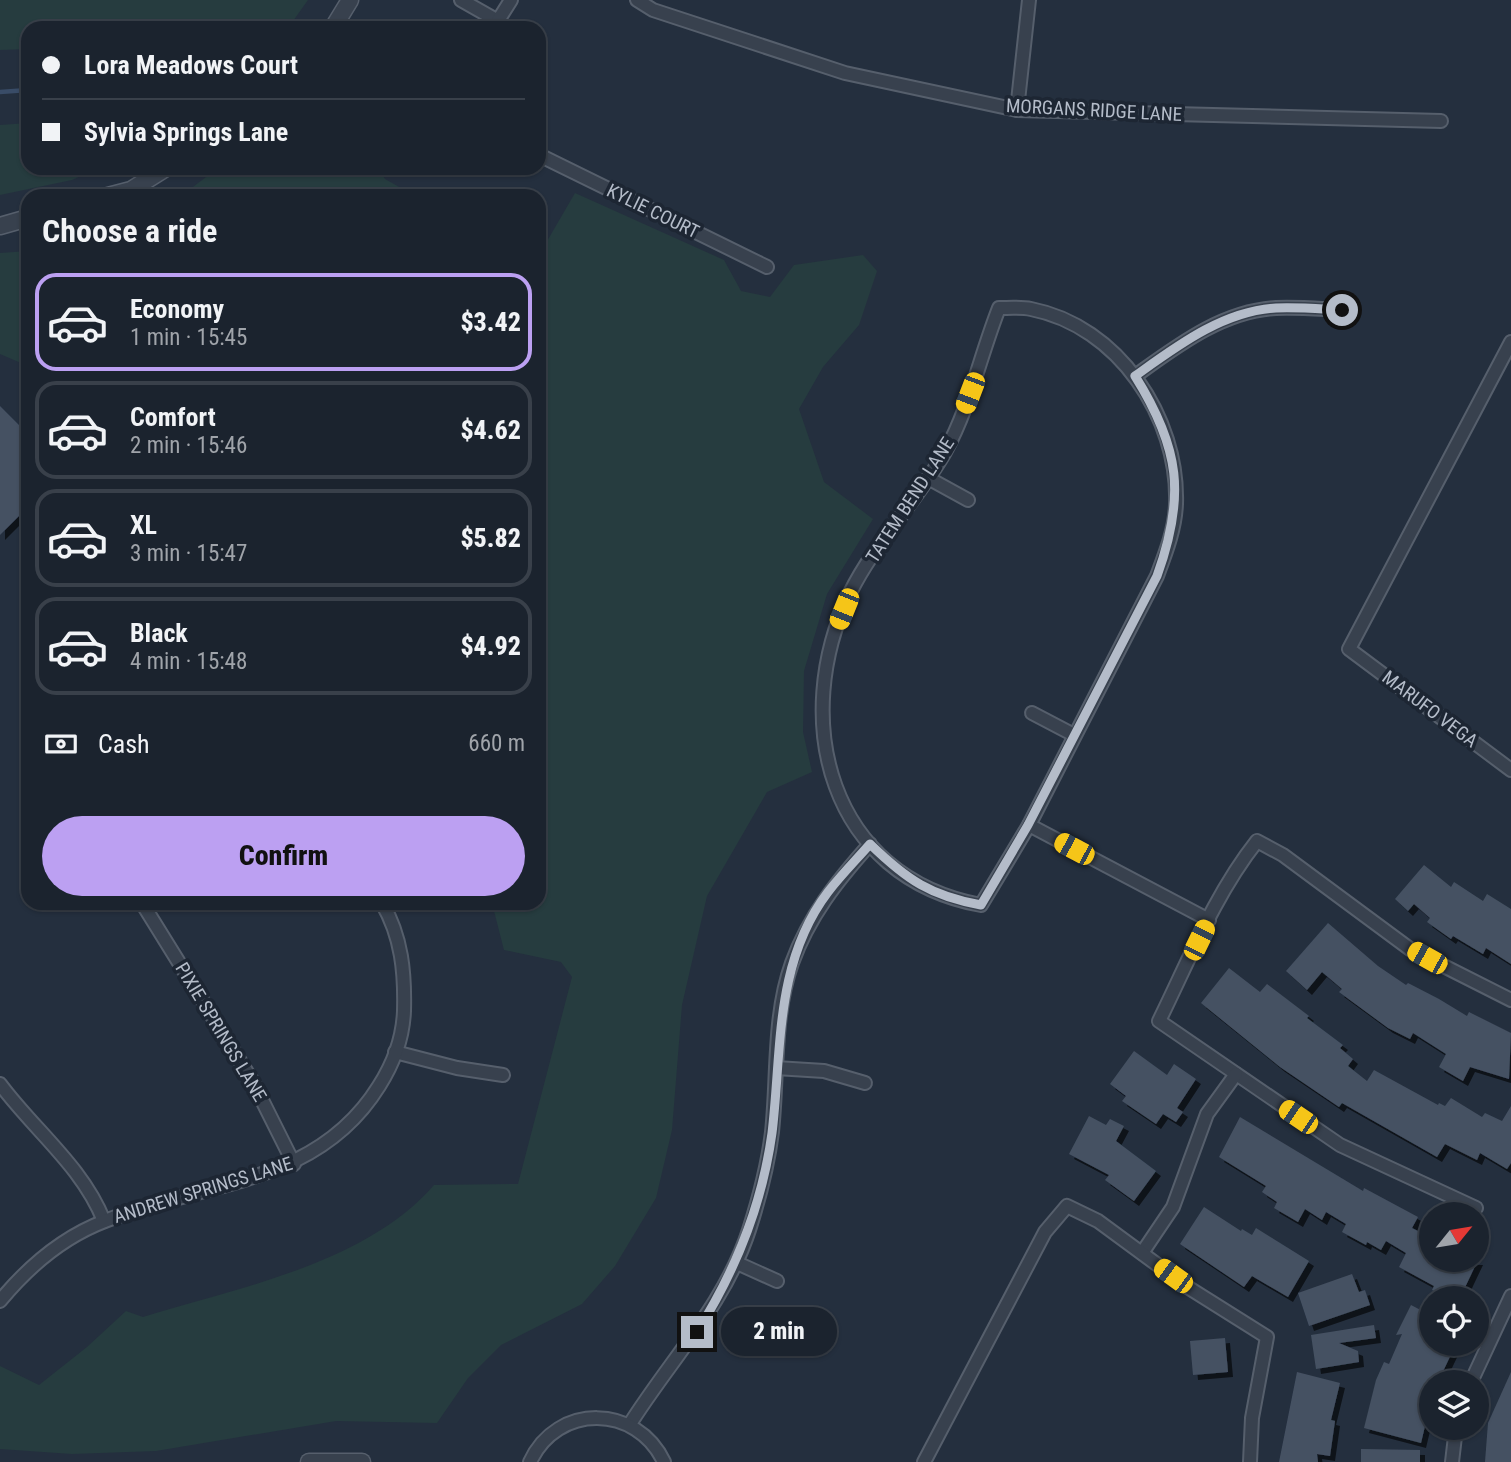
<!DOCTYPE html>
<html lang="en">
<head>
<meta charset="utf-8">
<style>
  body { margin:0; font-family:"Roboto Condensed",sans-serif; background:#242b36; color:#f1f3f6; height:100vh; display:flex; flex-direction:column; font-size:26px; white-space:nowrap }
  * { box-sizing:border-box; margin:0 }
  p { font-size:23px; color:#a0a4aa }
  .icon { flex:none; width:38px; height:38px; fill:none; stroke:currentColor; stroke-width:2; stroke-linecap:round; stroke-linejoin:round }
  .map { position:relative; flex:1; overflow:hidden }
  .drawer { position:absolute; left:21px; top:189px; width:525px; height:721px; display:flex; flex-direction:column; background:#1b232e; border-radius:21px; box-shadow:0 2px 5px #0004,0 0 0 2px #39404a }
  .drawer>* { flex:none }
  .hud { position:absolute; left:21px; top:21px; width:525px; height:154px; border-radius:21px; box-shadow:0 2px 5px #0004,0 0 0 2px #39404a; display:grid; align-content:center; height:154px; padding:0 21px; background:#1b232e }
  .needle { width:46px; rotate:60deg }
  .tools { position:absolute; left:1419px; top:1202px; display:grid; gap:14px }
  .tools a { display:grid; place-items:center; width:70px; height:70px; border-radius:50%; background:#1b232e; box-shadow:0 2px 5px #0004,0 0 0 2px #39404a; font-size:35px }
  .end { position:absolute; width:32px; height:32px; margin:-16px; border:9px solid #b4bcc9; background:#111; box-shadow:0 0 0 4px #111 }
  .from { border-radius:50% }
  .bubble { position:absolute; height:49px; border-radius:24px; background:#1b232e; box-shadow:0 2px 5px #0004,0 0 0 2px #39404a; font-size:23px; font-weight:800; line-height:49px; text-align:center }
  .car { position:absolute; width:21px; height:42px; margin:-21px -10px; border-radius:9px; box-shadow:0 0 5px 2px #0007; background:linear-gradient(#f5c518 24%,#345 0 40%,#f5c518 0 76%,#345 0 86%,#f5c518 0) }
  .hud b { display:flex; align-items:center; gap:24px; height:66px; font-size:26px }
  .hud b+b { border-top:2px solid #39404a }
  .hud i { width:18px; height:18px; background:#f1f3f6 }
  ul { padding:0; list-style:none }
  li { display:flex; align-items:center; gap:21px; height:98px; margin:0 14px 10px; padding:0 7px; border:4px solid #39404a; border-radius:21px }
  li div { flex:1 }
  li b { display:block; font-size:26px }
  li em { font-style:normal; font-weight:800 }
  li.selected { border-color:#bca0f2 }
  li>.icon { width:63px; height:63px; stroke-width:1.5 }
  h2 { padding:0 21px; font-size:32px; line-height:84px }
  .pay { display:flex; align-items:center; gap:18px; height:77px; padding:0 21px; font-size:26px }
  .pay p { margin-inline-start:auto }
  .button { display:flex; gap:14px; margin-top:auto; padding:14px 21px }
  .button a { flex:1; height:80px; border-radius:42px; background:#bca0f2; color:#111; font-size:28px; font-weight:800; line-height:80px; text-align:center }
  .map>svg:first-child { display:block }
  .green { fill:#263c3f }
  .lines { fill:none; stroke-linecap:round; stroke-linejoin:round }
  .stream { stroke:#394c67; stroke-width:4.5 }
  .building { fill:#455162; filter:url(#shadow) }
  .minor-casing { stroke:#565f6c; stroke-width:16 }
  .tertiary-casing { stroke:#565f6c; stroke-width:19 }
  .minor { stroke:#38414e; stroke-width:12 }
  .tertiary { stroke:#38414e; stroke-width:16 }
  .route { stroke:#b4bcc9; stroke-width:9 }
  .labels { text-anchor:middle; dominant-baseline:central; stroke-width:7; stroke-linejoin:round; paint-order:stroke }
  .street-label { font-size:19px; fill:#b4bcc9; stroke:#1d2633 }
</style>
</head>
<body>
<div class="map">
<svg width="1511" height="1462" viewBox="0 0 1511 1462">
  <defs>
    <filter id="shadow"><feDropShadow dx="5" dy="5" stdDeviation="0" flood-color="#0009"/></filter>
  </defs>
  <rect width="100%" height="100%" fill="#242f3e"/>
  <g class="green">
    <path d="M0 0H308L288 28H28V49L0 50Z"/>
    <path d="M28 123V168H98L72 180 0 195V125Z"/>
    <path d="M218 168H378L385 179 415 196H181Z"/>
    <path d="M575 193 724 260 741 291 770 297 794 265 863 255 877 271 859 325 823 367 799 409 824 482 873 519 827 594 804 671 803 732 812 772 767 792 707 896 682 1005 672 1130 656 1198 615 1266 582 1304 501 1345 468 1378 437 1423 336 1421 156 1451 72 1454 0 1449V1366L39 1385 87 1347 126 1311 143 1317C238 1288 367 1263 434 1185L518 1184 572 977 561 962 504 950 492 903H539V255Z"/>
    <path d="M28 251V366L0 354V253Z"/>
  </g>
  <g class="lines">
    <path class="stream" d="M0 92 28 90"/>
  </g>
  <g class="building">
    <path d="M0 406 28 434V507L0 535Z"/>
    <path d="M1424 865 1451 887 1454 882 1483 901 1487 894 1511 909V964L1486 948 1483 954 1453 936 1451 939 1427 922 1430 918 1414 904 1408 911 1395 899Z"/>
    <path d="M1328 923 1378 966 1406 985 1408 983 1439 999 1467 1016 1469 1012 1511 1033 1509 1079 1470 1067 1463 1081 1439 1067 1446 1054 1413 1033 1410 1039 1388 1028 1339 992 1342 989 1322 972 1307 990 1286 971Z"/>
    <path d="M1229 968 1260 992 1267 984 1309 1016 1307 1018 1343 1045 1340 1048 1353 1059 1348 1066 1367 1081 1374 1070 1438 1105 1439 1103 1445 1106 1451 1098 1482 1117 1485 1113 1502 1121 1511 1106V1163L1507 1169 1480 1153 1477 1160 1445 1144 1437 1157 1342 1103 1339 1107 1280 1067 1201 1003Z"/>
    <path d="M1134 1051 1167 1075 1174 1064 1196 1079 1177 1108 1183 1112 1176 1122 1163 1114 1156 1124 1122 1101 1126 1096 1110 1084Z"/>
    <path d="M1089 1116 1106 1125 1110 1119 1124 1126 1116 1141 1156 1171 1134 1201 1105 1180 1109 1175 1069 1154Z"/>
    <path d="M1240 1117 1363 1191 1364 1188 1418 1217 1412 1228 1432 1238V1260H1478L1460 1298H1450L1432 1290 1434 1286 1399 1267 1406 1253 1386 1241 1381 1250 1367 1242 1366 1245 1342 1232 1346 1224 1326 1212 1322 1220 1305 1209 1298 1222 1274 1208 1277 1202 1262 1192 1266 1186 1219 1157Z"/>
    <path d="M1204 1207 1241 1231 1242 1229 1252 1235 1256 1228 1309 1261 1288 1297 1252 1276 1244 1287 1180 1244Z"/>
    <path d="M1352 1274 1359 1292 1365 1290 1370 1305 1309 1326 1298 1293Z"/>
    <path d="M1411 1305 1432 1316V1344H1456L1438 1382H1432V1397L1421 1443 1364 1428 1376 1380 1384 1362 1389 1364 1402 1334 1396 1335Z"/>
    <path d="M1374 1325 1376 1338 1339 1343 1358 1351 1359 1362 1316 1369 1311 1335Z"/>
    <path d="M1225 1338 1228 1372 1193 1375 1190 1341Z"/>
    <path d="M1297 1372 1340 1383 1331 1420 1335 1421 1330 1456 1317 1454 1318 1462H1279Z"/>
    <path d="M1511 1372V1462H1485L1488 1423Z"/>
    <path d="M1361 1449 1420 1450V1462H1361Z"/>
  </g>
  <g class="lines">
    <defs>
      <g id="minor">
        <path d="M461 0 498 21"/>
        <path d="M637 0 653 10 845 73 1017 110 1441 121"/>
        <path d="M494 27 511 0"/>
        <path d="M1017 110 1029 0"/>
        <path d="M539 155 767 267"/>
        <path d="M999 308C1009 308 1021 307 1031 309 1118 326 1179 417 1176 504 1175 529 1166 552 1157 576L1029 825 981 905C829 877 789 720 850 593 875 542 917 501 945 452 970 407 980 356 999 308Z"/>
        <path d="M1511 342 1349 649 1511 770"/>
        <path d="M1135 376C1177 346 1222 311 1276 308 1298 307 1320 309 1342 310"/>
        <path d="M928 478 968 500"/>
        <path d="M1032 713 1074 735"/>
        <path d="M1029 825 1209 920"/>
        <path d="M142 903 253 1082 294 1164"/>
        <path d="M395 1052 457 1068 503 1075"/>
        <path d="M776 1068 824 1071 865 1083"/>
        <path d="M0 1084C35 1131 82 1166 104 1221"/>
        <path d="M1476 1208 1340 1145 1159 1021C1189 960 1215 894 1257 841L1283 855 1410 949 1511 1000"/>
        <path d="M1142 1253 1173 1207 1207 1114 1236 1074"/>
        <path d="M737 1263 777 1281"/>
        <path d="M0 1301C28 1267 63 1237 105 1221 205 1181 317 1186 379 1086 393 1064 403 1037 404 1011 405 973 402 937 382 903"/>
        <path d="M1471 1382 1511 1296"/>
        <path d="M630 1424C671 1359 725 1304 749 1230 759 1199 768 1164 772 1132 778 1076 773 1016 792 963 809 916 837 881 870 844"/>
        <path d="M530 1462C557 1403 637 1404 664 1462"/>
        <path d="M924 1462 1045 1232 1067 1206 1098 1221 1189 1288 1267 1337 1252 1418 1250 1462"/>
        <path d="M1452 1462 1456 1428"/>
      </g>
      <g id="tertiary">
        <path d="M333 28 350 0"/>
        <path d="M108 196 131 190 166 168"/>
        <path d="M0 226 28 218"/>
        <path d="M309 1462H362"/>
      </g>
    </defs>
    <use href="#minor" class="minor-casing"/>
    <use href="#tertiary" class="tertiary-casing"/>
    <use href="#minor" class="minor"/>
    <use href="#tertiary" class="tertiary"/>
  </g>
  <g class="lines">
    <path class="route" d="M697 1332C736 1270 762 1206 772 1133 782 1051 774 963 828 892 841 875 856 860 870 844 907 880 931 896 981 905L1028 825 1157 576C1186 496 1180 448 1135 376 1177 346 1223 311 1276 308 1298 307 1321 309 1342 310"/>
  </g>
  <g class="labels">
    <g class="street-label">
      <text transform="translate(1094 110) rotate(3)">MORGANS RIDGE LANE</text>
      <text transform="translate(653 211) rotate(26)">KYLIE COURT</text>
      <text transform="translate(910 500) rotate(-57)">TATEM BEND LANE</text>
      <text transform="translate(1430 709) rotate(37)">MARUFO VEGA</text>
      <text transform="translate(221 1032) rotate(59)">PIXIE SPRINGS LANE</text>
      <text transform="translate(203 1190) rotate(-17)">ANDREW SPRINGS LANE</text>
    </g>
  </g>
</svg>
<div class="tools">
<a><svg class="needle" viewBox="-14 -14 28 28"><path d="M0-13l5 13h-10z" fill="#e53935"/><path d="M0 13l5-13h-10z" fill="#a0a4aa"/></svg></a>
<a><svg class="icon" aria-label="locate" viewBox="0 0 24 24"><circle cx="12" cy="12" r="6"/><path d="M12 2v4M12 18v4M2 12h4M18 12h4"/></svg></a>
<a><svg class="icon" aria-label="layers" viewBox="0 0 24 24"><path d="M12 4l9 5-9 5-9-5zM3 14l9 5 9-5"/></svg></a>
</div>
<i class="end from" style="left:1342px;top:310px"></i>
<i class="end" style="left:697px;top:1332px"></i>
<div class="bubble" style="left:721px;top:1307px;width:116px">2 min</div>
<i class="car" style="left:970px;top:393px;rotate:201deg"></i>
<i class="car" style="left:844px;top:609px;rotate:202deg"></i>
<i class="car" style="left:1074px;top:849px;rotate:298deg"></i>
<i class="car" style="left:1199px;top:940px;rotate:26deg"></i>
<i class="car" style="left:1427px;top:958px;rotate:299deg"></i>
<i class="car" style="left:1298px;top:1117px;rotate:304deg"></i>
<i class="car" style="left:1173px;top:1276px;rotate:306deg"></i>
<div class="hud">
<b><i class="from"></i>Lora Meadows Court</b>
<b><i></i>Sylvia Springs Lane</b>
</div>
<section class="drawer">
<h2>Choose a ride</h2>
<ul>
<li class="selected"><svg class="icon" aria-label="car" viewBox="0 0 24 24"><path d="M5 17H2v-5l4-1 3-4h7l3 4 3 1v5h-3M9 17h6M6 11h13"/><circle cx="7" cy="17" r="2"/><circle cx="17" cy="17" r="2"/></svg><div><b>Economy</b><p>1 min · 15:45</p></div><em>$3.42</em></li>
<li><svg class="icon" aria-label="car" viewBox="0 0 24 24"><path d="M5 17H2v-5l4-1 3-4h7l3 4 3 1v5h-3M9 17h6M6 11h13"/><circle cx="7" cy="17" r="2"/><circle cx="17" cy="17" r="2"/></svg><div><b>Comfort</b><p>2 min · 15:46</p></div><em>$4.62</em></li>
<li><svg class="icon" aria-label="car" viewBox="0 0 24 24"><path d="M5 17H2v-5l4-1 3-4h7l3 4 3 1v5h-3M9 17h6M6 11h13"/><circle cx="7" cy="17" r="2"/><circle cx="17" cy="17" r="2"/></svg><div><b>XL</b><p>3 min · 15:47</p></div><em>$5.82</em></li>
<li><svg class="icon" aria-label="car" viewBox="0 0 24 24"><path d="M5 17H2v-5l4-1 3-4h7l3 4 3 1v5h-3M9 17h6M6 11h13"/><circle cx="7" cy="17" r="2"/><circle cx="17" cy="17" r="2"/></svg><div><b>Black</b><p>4 min · 15:48</p></div><em>$4.92</em></li>
</ul>
<div class="pay"><svg class="icon" aria-label="cash" viewBox="0 0 24 24"><path d="M3 7h18v10H3z"/><circle cx="12" cy="12" r="2"/></svg>Cash<p>660 m</p></div>
<div class="button"><a>Confirm</a></div>
</section>
</div>
</body>
</html>
